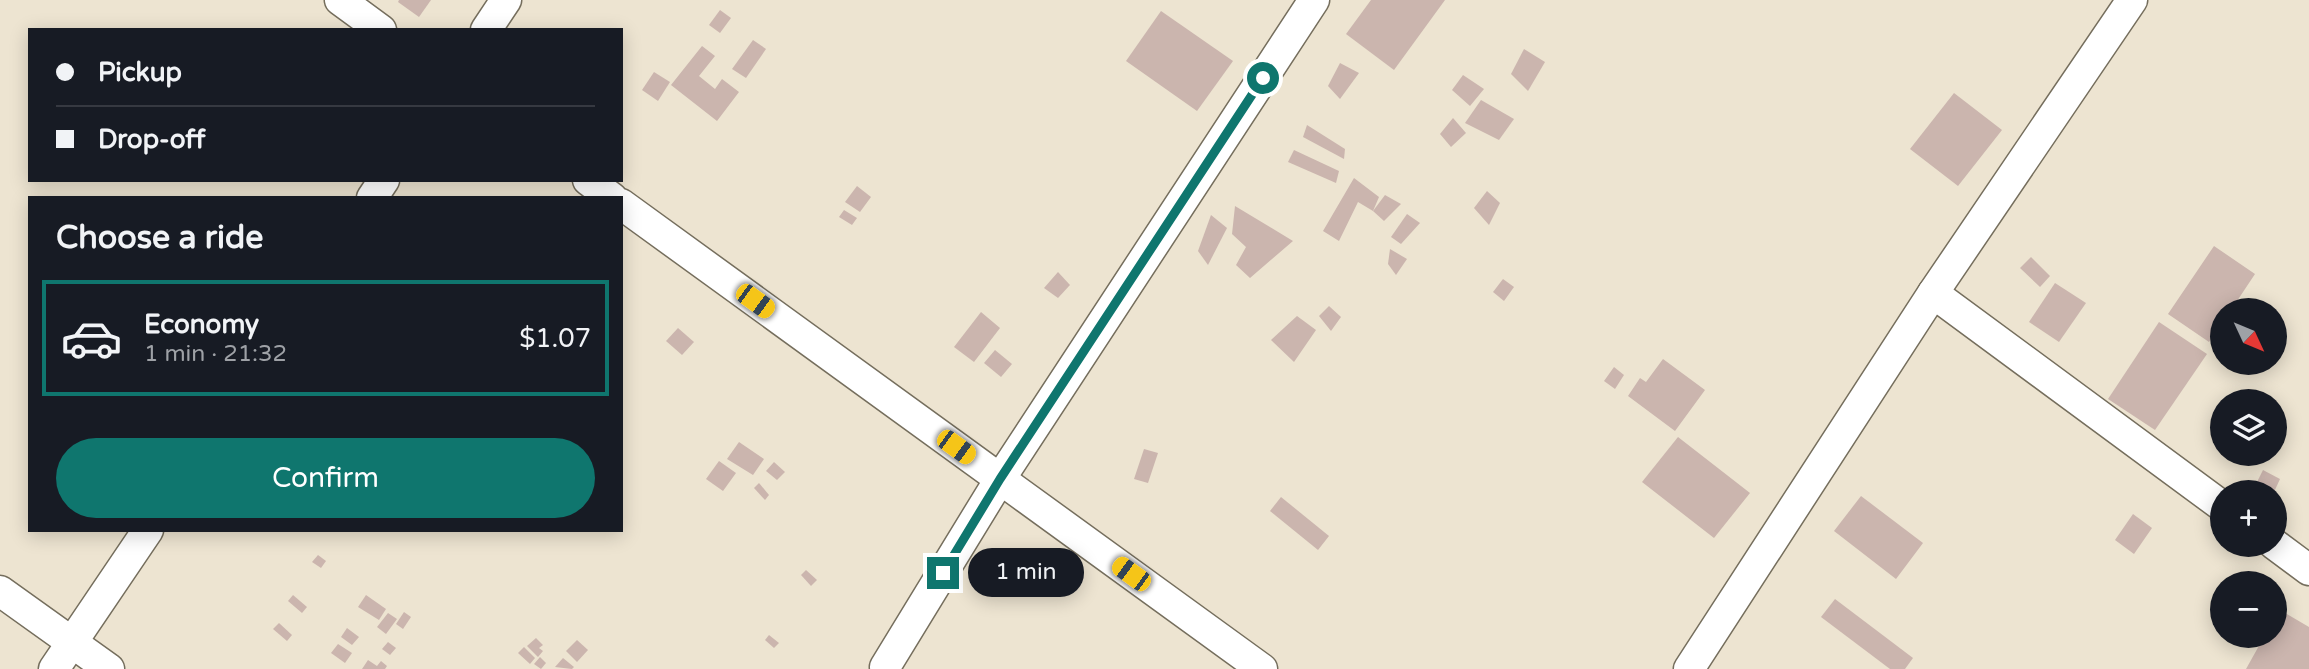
<!DOCTYPE html>
<html lang="en">
<head>
<meta charset="utf-8">
<style>
  body { margin:0; font-family:"Varela Round",sans-serif; background:#242831; color:#f1f3f6; height:100vh; display:flex; flex-direction:column; font-size:26px; white-space:nowrap }
  * { box-sizing:border-box; margin:0 }
  p { font-size:23px; color:#9ea1a6 }
  .icon { flex:none; width:38px; height:38px; fill:none; stroke:currentColor; stroke-width:2; stroke-linecap:round; stroke-linejoin:round }
  .map { position:relative; flex:1; overflow:hidden }
  .sheet { position:absolute; left:28px; top:196px; width:595px; height:336px; display:flex; flex-direction:column; background:#171b24; border-radius:0px; box-shadow:0 4px 18px #0003 }
  .sheet>* { flex:none }
  .top-card { position:absolute; left:28px; top:28px; width:595px; height:154px; border-radius:0px; box-shadow:0 4px 18px #0003; display:grid; align-content:center; height:154px; padding:0 28px; background:#171b24 }
  .needle { width:46px; rotate:134deg }
  .fabs { position:absolute; left:2210px; top:298px; display:grid; gap:14px }
  .fabs a { display:grid; place-items:center; width:77px; height:77px; border-radius:50%; background:#171b24; box-shadow:0 4px 18px #0003; font-size:35px }
  .end { position:absolute; width:32px; height:32px; margin:-16px; border:9px solid #0f766e; background:#fff; box-shadow:0 0 0 4px #fff }
  .from { border-radius:50% }
  .bubble { position:absolute; height:49px; border-radius:24px; background:#171b24; box-shadow:0 4px 18px #0003; font-size:23px; font-weight:600; line-height:49px; text-align:center }
  .car { position:absolute; width:21px; height:42px; margin:-21px -10px; border-radius:9px; box-shadow:0 0 5px 2px #0007; background:linear-gradient(#f5c518 24%,#345 0 40%,#f5c518 0 76%,#345 0 86%,#f5c518 0) }
  .top-card b { display:flex; align-items:center; gap:24px; height:66px; font-size:26px }
  .top-card b+b { border-top:2px solid #363941 }
  .top-card i { width:18px; height:18px; background:#f1f3f6 }
  ul { padding:0; list-style:none }
  li { display:flex; align-items:center; gap:21px; height:116px; margin:0 14px 10px; padding:0 14px; border:4px solid transparent; border-radius:0px }
  li div { flex:1 }
  li b { display:block; font-size:26px }
  li em { font-style:normal; font-weight:600 }
  li.active { border-color:#0f766e }
  li>.icon { width:63px; height:63px; stroke-width:1.5 }
  h2 { padding:0 28px; font-size:32px; line-height:84px }
  .cta { display:flex; gap:14px; margin-top:auto; padding:14px 28px }
  .cta a { flex:1; height:80px; border-radius:42px; background:#0f766e; color:#fff; font-size:28px; font-weight:600; line-height:80px; text-align:center }
  .map>svg:first-child { display:block }
  .building { fill:#cbb5ae }
  .lines { fill:none; stroke-linecap:round; stroke-linejoin:round }
  .street-casing { stroke:#756e5d; stroke-width:33 }
  .street { stroke:#fff; stroke-width:30 }
  .route { stroke:#0f766e; stroke-width:9 }
</style>
</head>
<body>
<div class="map">
<svg width="2309" height="669" viewBox="0 0 2309 669">
  <rect width="100%" height="100%" fill="#ede4d1"/>
  <g class="building">
    <path d="M399 0H431L419 17 398 2Z"/>
    <path d="M1371 0H1445L1394 70 1346 34Z"/>
    <path d="M720 10 731 18 720 33 709 25Z"/>
    <path d="M1161 11 1233 61 1197 111 1126 61Z"/>
    <path d="M753 40 766 49 746 78 732 69Z"/>
    <path d="M702 46 715 56 699 76 715 89 722 79 739 92 717 121 671 85Z"/>
    <path d="M1524 49 1545 62 1528 91 1511 74Z"/>
    <path d="M1340 63 1359 73 1340 99 1328 86Z"/>
    <path d="M654 72 670 82 658 101 642 90Z"/>
    <path d="M1463 75 1484 89 1470 106 1452 90Z"/>
    <path d="M1954 93 2002 130 1958 186 1910 149Z"/>
    <path d="M1481 100 1514 119 1499 140 1465 123Z"/>
    <path d="M1453 118 1466 133 1451 147 1440 134Z"/>
    <path d="M1307 125 1345 149 1344 159 1303 137Z"/>
    <path d="M1294 150 1339 171 1336 183 1288 162Z"/>
    <path d="M1354 178 1379 197 1373 211 1358 202 1339 241 1323 231Z"/>
    <path d="M857 186 871 197 860 212 845 202Z"/>
    <path d="M1487 191 1500 203 1489 225 1474 208Z"/>
    <path d="M1385 195 1401 204 1384 221 1373 211Z"/>
    <path d="M1235 206 1293 241 1250 278 1236 265 1246 247 1232 234Z"/>
    <path d="M844 210 857 218 852 225 839 217Z"/>
    <path d="M1407 214 1420 223 1401 244 1391 237Z"/>
    <path d="M1211 215 1227 228 1208 265 1198 251Z"/>
    <path d="M2214 246 2255 274 2231 310H2222V322L2209 342 2168 314Z"/>
    <path d="M1390 249 1407 259 1396 275 1388 264Z"/>
    <path d="M2031 257 2050 276 2040 287 2020 268Z"/>
    <path d="M1058 272 1070 285 1058 298 1044 288Z"/>
    <path d="M1503 279 1514 287 1504 301 1493 292Z"/>
    <path d="M2055 283 2086 303 2059 342 2029 322Z"/>
    <path d="M1329 306 1341 317 1331 331 1319 316Z"/>
    <path d="M981 312 1000 328 974 362 954 347Z"/>
    <path d="M1297 316 1316 330 1294 362 1271 340Z"/>
    <path d="M2159 322 2207 354 2155 430 2108 399Z"/>
    <path d="M678 328 694 342 682 355 666 341Z"/>
    <path d="M995 350 1012 364 1001 377 984 363Z"/>
    <path d="M1663 359 1705 390 1675 431 1628 396 1640 378 1646 382Z"/>
    <path d="M1614 367 1624 375 1615 389 1604 381Z"/>
    <path d="M1678 437 1750 493 1714 538 1642 482Z"/>
    <path d="M739 442 764 459 753 475 727 459Z"/>
    <path d="M1144 449 1158 453 1148 483 1134 479Z"/>
    <path d="M719 461 736 473 723 491 706 479Z"/>
    <path d="M774 462 785 472 777 480 766 471Z"/>
    <path d="M2263 470 2280 479 2274 492H2252Z"/>
    <path d="M759 483 769 495 765 500 754 488Z"/>
    <path d="M1861 496 1923 543 1896 579 1834 531Z"/>
    <path d="M1281 497 1329 536 1318 550 1270 511Z"/>
    <path d="M2133 514 2152 528 2134 554 2115 540Z"/>
    <path d="M318 555 326 561 321 568 312 562Z"/>
    <path d="M806 570 817 580 811 586 801 575Z"/>
    <path d="M293 595 307 607 302 613 288 601Z"/>
    <path d="M366 595 386 609 379 620 358 607Z"/>
    <path d="M1835 599 1913 658 1905 669H1890L1821 617Z"/>
    <path d="M2280 610 2309 627V669H2246L2265 635H2275V619Z"/>
    <path d="M404 612 411 617 403 629 396 624Z"/>
    <path d="M388 613 397 619 386 634 377 627Z"/>
    <path d="M279 623 292 635 287 641 273 629Z"/>
    <path d="M347 628 359 637 352 645 341 637Z"/>
    <path d="M769 635 779 643 774 648 765 640Z"/>
    <path d="M536 638 543 645 539 648 543 651 538 657 527 646Z"/>
    <path d="M577 640 588 650 577 662 566 651Z"/>
    <path d="M388 642 396 648 390 655 382 649Z"/>
    <path d="M338 644 352 653 345 663 331 653Z"/>
    <path d="M524 647 535 658 530 664 518 653Z"/>
    <path d="M540 657 546 663 541 669 534 664Z"/>
    <path d="M563 658 574 667 572 669 555 667Z"/>
    <path d="M368 660 377 666 381 661 387 666 385 669H362Z"/>
  </g>
  <g class="lines">
    <defs>
      <g id="street">
        <path d="M340 0 381 30"/>
        <path d="M486 30 506 0"/>
        <path d="M588 180 612 198"/>
        <path d="M372 198 384 180"/>
        <path d="M621 204 1262 669"/>
        <path d="M1933 293 2222 506"/>
        <path d="M2274 544 2309 570"/>
        <path d="M0 591 109 669"/>
        <path d="M885 667 1000 479 1314 0"/>
        <path d="M54 669 148 530"/>
        <path d="M1689 669 1933 293 2132 0"/>
      </g>
    </defs>
    <use href="#street" class="street-casing"/>
    <use href="#street" class="street"/>
  </g>
  <g class="lines">
    <path class="route" d="M943 573 1000 479 1263 78"/>
  </g>
</svg>
<div class="fabs">
<a><svg class="needle" viewBox="-14 -14 28 28"><path d="M0-13l5 13h-10z" fill="#e53935"/><path d="M0 13l5-13h-10z" fill="#9ea1a6"/></svg></a>
<a><svg class="icon" aria-label="layers" viewBox="0 0 24 24"><path d="M12 4l9 5-9 5-9-5zM3 14l9 5 9-5"/></svg></a>
<a>+</a>
<a>−</a>
</div>
<i class="end from" style="left:1263px;top:78px"></i>
<i class="end" style="left:943px;top:573px"></i>
<div class="bubble" style="left:968px;top:548px;width:116px">1 min</div>
<i class="car" style="left:755px;top:301px;rotate:126deg"></i>
<i class="car" style="left:956px;top:447px;rotate:126deg"></i>
<i class="car" style="left:1131px;top:574px;rotate:306deg"></i>
<div class="top-card">
<b><i class="from"></i>Pickup</b>
<b><i></i>Drop-off</b>
</div>
<section class="sheet">
<h2>Choose a ride</h2>
<ul>
<li class="active"><svg class="icon" aria-label="car" viewBox="0 0 24 24"><path d="M5 17H2v-5l4-1 3-4h7l3 4 3 1v5h-3M9 17h6M6 11h13"/><circle cx="7" cy="17" r="2"/><circle cx="17" cy="17" r="2"/></svg><div><b>Economy</b><p>1 min · 21:32</p></div><em>$1.07</em></li>
</ul>
<div class="cta"><a>Confirm</a></div>
</section>
</div>
</body>
</html>
